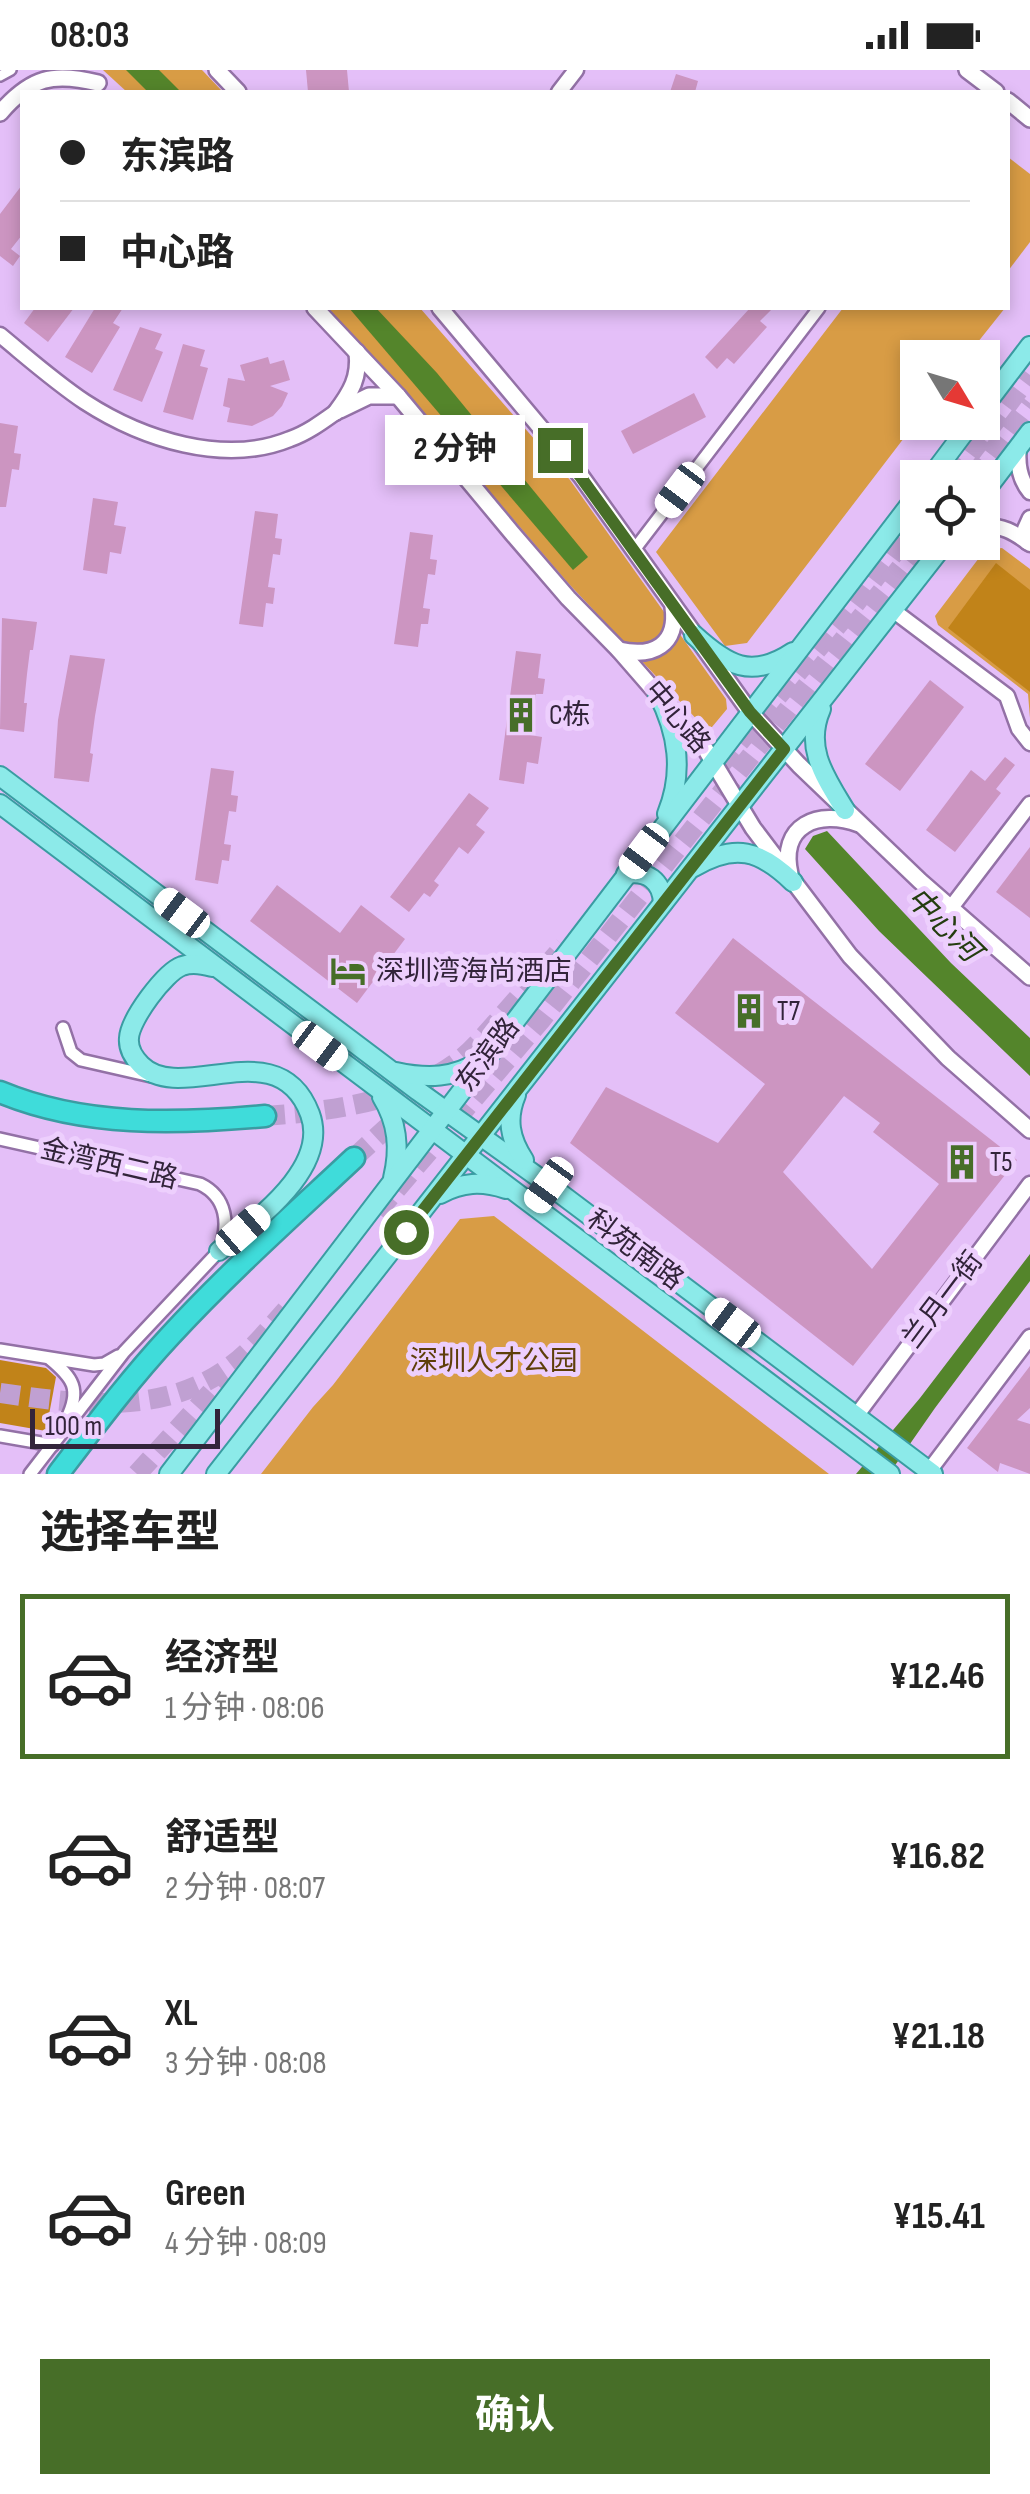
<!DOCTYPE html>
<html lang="zh">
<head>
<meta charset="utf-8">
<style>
  body { margin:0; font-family:"Sofia Sans Condensed","Noto Sans SC",sans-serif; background:#f2f2f2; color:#222; height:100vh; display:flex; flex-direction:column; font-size:38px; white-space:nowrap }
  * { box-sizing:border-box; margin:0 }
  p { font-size:32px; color:#767676 }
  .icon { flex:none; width:55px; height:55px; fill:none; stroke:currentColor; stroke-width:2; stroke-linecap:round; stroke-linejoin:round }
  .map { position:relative; height:1404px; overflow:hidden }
  .details { display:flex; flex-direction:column; background:#fff; flex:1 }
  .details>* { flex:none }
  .banner { position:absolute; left:20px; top:20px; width:990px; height:220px; border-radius:0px; box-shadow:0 5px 15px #0003; display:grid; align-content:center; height:220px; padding:0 40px; background:#fff }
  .needle { width:65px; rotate:128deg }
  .fabs { position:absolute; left:900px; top:270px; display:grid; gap:20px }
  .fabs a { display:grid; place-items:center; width:100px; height:100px; border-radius:0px; background:#fff; box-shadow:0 5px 15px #0003; font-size:50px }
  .scale { position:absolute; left:30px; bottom:25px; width:190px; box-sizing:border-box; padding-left:10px; border:5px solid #32243a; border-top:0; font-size:28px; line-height:35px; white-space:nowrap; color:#32243a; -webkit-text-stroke:8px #edcffd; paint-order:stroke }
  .end { position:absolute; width:45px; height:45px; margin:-22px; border:12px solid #476e28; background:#fff; box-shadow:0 0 0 5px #fff }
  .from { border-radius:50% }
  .bubble { position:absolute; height:70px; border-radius:0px; background:#fff; box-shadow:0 5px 15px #0003; font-size:32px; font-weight:700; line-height:70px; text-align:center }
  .car { position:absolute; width:30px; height:60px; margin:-30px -15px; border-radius:12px; box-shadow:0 0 8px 2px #0007; background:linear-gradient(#fff 24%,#345 0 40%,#fff 0 76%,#345 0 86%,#fff 0) }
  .banner b { display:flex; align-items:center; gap:35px; height:95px; font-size:38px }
  .banner b+b { border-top:2px solid #e0e0e0 }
  .banner i { width:25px; height:25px; background:#222 }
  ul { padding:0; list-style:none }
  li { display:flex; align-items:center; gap:30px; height:165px; margin:0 20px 15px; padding:0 20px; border:5px solid transparent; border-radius:0px }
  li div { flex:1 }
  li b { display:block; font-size:38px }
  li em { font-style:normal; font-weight:700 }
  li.current { border-color:#476e28 }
  li>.icon { width:90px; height:90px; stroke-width:1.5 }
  h2 { padding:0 40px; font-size:45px; line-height:120px }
  .primary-button { display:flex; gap:20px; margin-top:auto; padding:20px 40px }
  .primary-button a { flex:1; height:115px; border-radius:0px; background:#476e28; color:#fff; font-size:40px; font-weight:700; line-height:115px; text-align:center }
  .status { display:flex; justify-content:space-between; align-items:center; height:70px; padding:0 50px; background:#fff; direction:ltr }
  .status svg { height:28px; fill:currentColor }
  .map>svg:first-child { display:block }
  .green { fill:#d89c45 }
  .forest { fill:#c18319 }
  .water { fill:#54852b }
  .building { fill:#cc95c1; fill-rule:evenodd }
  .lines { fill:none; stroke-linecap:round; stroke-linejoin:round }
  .motorway-tunnel { stroke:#c0a0d2; stroke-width:20; stroke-dasharray:20 10; stroke-linecap:butt }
  .pedestrian-casing { stroke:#9371a6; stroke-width:14 }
  .minor-casing { stroke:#9371a6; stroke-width:16 }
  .tertiary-casing { stroke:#9371a6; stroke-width:19 }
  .secondary-casing { stroke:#9371a6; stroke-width:20 }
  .primary-casing { stroke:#3a9ca2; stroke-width:22 }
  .motorway-casing { stroke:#3a9ca2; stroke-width:25 }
  .pedestrian { stroke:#fff; stroke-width:9 }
  .minor { stroke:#fff; stroke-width:11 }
  .tertiary { stroke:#fff; stroke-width:14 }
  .secondary { stroke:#fff; stroke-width:15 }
  .primary { stroke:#8ceae9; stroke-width:18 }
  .motorway { stroke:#3fdcda; stroke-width:20 }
  .route { stroke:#476e28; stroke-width:12 }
  .labels { text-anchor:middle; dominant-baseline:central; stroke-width:10; stroke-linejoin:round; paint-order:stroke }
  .poi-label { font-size:28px; fill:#32243a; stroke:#edcffd; text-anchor:start }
  .street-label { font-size:28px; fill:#32243a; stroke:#edcffd }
  .park-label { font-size:28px; fill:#5e3e09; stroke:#edcffd }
  .water-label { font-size:30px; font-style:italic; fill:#243d0f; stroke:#edcffd }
</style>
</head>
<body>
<div class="status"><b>08:03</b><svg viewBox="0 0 49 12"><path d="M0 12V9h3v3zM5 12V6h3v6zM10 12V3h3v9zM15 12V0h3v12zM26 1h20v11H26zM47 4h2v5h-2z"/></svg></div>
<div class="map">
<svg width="1030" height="1404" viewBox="0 0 1030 1404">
  <rect width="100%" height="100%" fill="#e4bff8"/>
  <g class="green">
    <path d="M103 0H202L223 22H127Z"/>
    <path d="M1008 87 1030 104V172L1008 201Z"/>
    <path d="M328 238H420L570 410 726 629 727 639 712 657H704L568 513 388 304Z"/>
    <path d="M843 238H1005L966 287 918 288 917 351 747 573 725 576 656 482Z"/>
    <path d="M1002 478 1030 499V648L1028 624 938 555 935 546 985 480Z"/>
    <path d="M494 1146 829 1404H261L313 1337 333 1315 460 1149Z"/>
  </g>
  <g class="forest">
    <path d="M996 493 1030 520V622L948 558Z"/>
    <path d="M0 1290 46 1298 56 1307 46 1361 0 1353Z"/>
  </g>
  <g class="water">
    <path d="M126 0H159L181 22H148Z"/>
    <path d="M349 238H376L437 303 588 487 573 500Z"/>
    <path d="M827 761 951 893 1030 968V1006L879 861 805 779 813 766Z"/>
    <path d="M1030 1184V1211L935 1338 889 1404H856L920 1328Z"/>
  </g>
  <g class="building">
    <path d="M306 0H347L349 22H308Z"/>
    <path d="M676 4 698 11 695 22H670Z"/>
    <path d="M22 115V165L11 179 20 186 13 196 0 186V144Z"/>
    <path d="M35 238H74L48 272 24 253Z"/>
    <path d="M95 238H123L113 253 120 257 92 303 65 287Z"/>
    <path d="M750 238H773L760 251 767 257 734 294 727 288 717 299 705 287Z"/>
    <path d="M140 257 162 264 155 279 163 282 142 332 113 320Z"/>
    <path d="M183 274 205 280 200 296 208 298 193 350 163 342Z"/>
    <path d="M268 287 270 294 284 290 290 310 270 316 288 323 282 336 273 346 252 356 227 352 230 338 223 336 228 308 245 311 240 295Z"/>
    <path d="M694 323 706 347 633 384 621 361Z"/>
    <path d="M0 353 18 356 14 383 21 384 19 400 12 399 6 437H0Z"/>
    <path d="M93 428 118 432 114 455 126 457 121 484 110 482 107 504 83 500Z"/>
    <path d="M255 441 278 444 275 468 282 469 280 485 273 484 268 517 275 518 273 534 266 533 263 557 239 554Z"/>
    <path d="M410 462 433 465 430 489 437 490 435 505 428 504 423 538 430 539 428 554H421L418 577 394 574Z"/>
    <path d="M2 548 37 552 33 580H30L27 604 24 633H27L24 662 0 659Z"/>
    <path d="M516 581 541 584 538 608 545 609 543 624H536L530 665 542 667 538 694 527 692 524 714 499 710Z"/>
    <path d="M70 585 105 589 95 646 90 683 93 684 89 712 54 708 58 650Z"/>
    <path d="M930 610 964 637 900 721 865 694Z"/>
    <path d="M1005 687 1015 695 996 719 1001 723 955 782 926 760 971 700 985 711Z"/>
    <path d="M211 698 234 701 231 725 238 726 236 742 229 741 224 774 231 775 229 791 222 790 218 814 195 810Z"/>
    <path d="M469 723 489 738 476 755 485 762 468 784 459 777 434 811 439 815 430 827 424 823 409 842 390 827Z"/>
    <path d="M1030 777V848L996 822Z"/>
    <path d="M277 815 340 863 361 835 405 869 357 933 250 851Z"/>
    <path d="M733 868 1017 1090 853 1296 570 1073 606 1017 718 1073 765 1014 675 943ZM844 1026 880 1053 873 1062 939 1114 872 1199 783 1102Z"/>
    <path d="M1030 1296V1338L1017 1350 1030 1354V1404L1000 1393 998 1402 967 1378Z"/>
  </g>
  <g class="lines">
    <g class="motorway-tunnel">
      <path d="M952 408 1030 305"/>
      <path d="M972 408 1030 333"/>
      <path d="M720 695 852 538 918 452"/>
      <path d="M265 1046C333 1041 406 1032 461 989 477 976 489 960 503 945 523 922 544 899 564 876"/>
      <path d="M354 1088 403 1043"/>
      <path d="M377 1142 541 950 921 472"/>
      <path d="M0 1323C79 1334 164 1347 232 1295 252 1280 269 1259 286 1240"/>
      <path d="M137 1404 223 1309"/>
    </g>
    <defs>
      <path id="pedestrian" d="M0 6 11 0"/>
      <g id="minor">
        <path d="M634 480 819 238"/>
        <path d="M63 958 71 982 81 990 151 1006"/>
        <path d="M0 1069 200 1114C227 1127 230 1155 219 1181L124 1282 30 1404"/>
        <path d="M0 1280 94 1295 104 1294 118 1286"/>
        <path d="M50 1289C73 1308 81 1319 67 1348"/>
        <path d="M0 1366 53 1375 54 1373"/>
      </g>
      <g id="tertiary">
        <path d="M559 22 576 0"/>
        <path d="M0 265C28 288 55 312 85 332 142 369 224 396 290 369 307 363 322 352 336 342"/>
        <path d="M1019 377C1017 394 1019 409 1030 422"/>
        <path d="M982 456C1002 455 1014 462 1030 474"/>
        <path d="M1027 472 1025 459 1030 448"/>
        <path d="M894 541 1007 626 1019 659 1030 673"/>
        <path d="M950 839 1030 734"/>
        <path d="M856 1346 1030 1114"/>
        <path d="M929 1401 1030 1267"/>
      </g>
      <g id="secondary">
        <path d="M217 0 238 22"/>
        <path d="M967 0 996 22"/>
        <path d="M1008 31 1030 49"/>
        <path d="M0 43C31 7 53 2 98 13"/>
        <path d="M315 238 398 326 512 463 568 528 619 580 706 680 753 758 850 886 948 988 1030 1060"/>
        <path d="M440 238 581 406 750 642 799 695 920 811 1030 907"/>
        <path d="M340 340 369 326H398"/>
        <path d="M336 342C351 322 360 307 357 282"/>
        <path d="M619 580C653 588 678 575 673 537"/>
        <path d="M790 804C779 755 818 739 859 754"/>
      </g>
      <g id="primary">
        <path d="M982 339 1030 276"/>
        <path d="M930 408 972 352"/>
        <path d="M982 425 1030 362"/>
        <path d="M694 565C727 595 751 610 793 582"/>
        <path d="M658 624C678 663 684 702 667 744"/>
        <path d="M821 639C804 678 825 707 845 740"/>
        <path d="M0 706 418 1021 549 1115 933 1404"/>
        <path d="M0 734 890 1404"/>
        <path d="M694 797C735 773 760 780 793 812"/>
        <path d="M626 804C647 800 662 811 663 833"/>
        <path d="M212 897C202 894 192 892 182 896 165 902 130 949 129 968 128 978 134 988 141 995 182 1036 278 959 310 1044 330 1099 254 1151 219 1181"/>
        <path d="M396 1002C428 1009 453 1008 481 991"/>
        <path d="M516 1025C506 1049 510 1069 524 1090"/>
        <path d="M382 1027C398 1053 400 1079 393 1108"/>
        <path d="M440 1124C462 1112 482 1111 506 1119"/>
        <path d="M169 1404 918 424"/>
        <path d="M216 1404 946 472"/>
      </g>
      <g id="motorway">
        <path d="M0 1022C84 1057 177 1054 265 1046"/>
        <path d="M58 1404C94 1357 130 1309 170 1266 228 1203 292 1146 354 1088"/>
      </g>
    </defs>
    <use href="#pedestrian" class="pedestrian-casing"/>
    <use href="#minor" class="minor-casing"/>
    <use href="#tertiary" class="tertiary-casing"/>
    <use href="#secondary" class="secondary-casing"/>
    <use href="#primary" class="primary-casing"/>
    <use href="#motorway" class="motorway-casing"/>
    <use href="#pedestrian" class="pedestrian"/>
    <use href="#minor" class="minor"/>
    <use href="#tertiary" class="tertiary"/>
    <use href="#secondary" class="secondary"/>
    <use href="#primary" class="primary"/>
    <use href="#motorway" class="motorway"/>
  </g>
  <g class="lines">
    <path class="route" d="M406 1162 784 679 750 642 580 406 560 380"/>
  </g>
  <defs>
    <symbol id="building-bare" viewBox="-9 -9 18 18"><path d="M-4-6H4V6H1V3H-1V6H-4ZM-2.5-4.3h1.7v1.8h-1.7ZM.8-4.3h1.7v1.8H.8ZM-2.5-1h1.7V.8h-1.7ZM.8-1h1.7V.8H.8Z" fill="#476e28" stroke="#edcffd" stroke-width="2.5" paint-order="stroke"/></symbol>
    <symbol id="hotel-bare" viewBox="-9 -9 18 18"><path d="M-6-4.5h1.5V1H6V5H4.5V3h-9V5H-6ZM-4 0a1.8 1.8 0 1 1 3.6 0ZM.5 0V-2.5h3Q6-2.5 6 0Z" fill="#476e28" stroke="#edcffd" stroke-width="2.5" paint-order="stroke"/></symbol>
  </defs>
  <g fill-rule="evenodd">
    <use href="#building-bare" x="496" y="620" width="50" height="50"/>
    <use href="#hotel-bare" x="323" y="876" width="50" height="50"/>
    <use href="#building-bare" x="724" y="916" width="50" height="50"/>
    <use href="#building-bare" x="937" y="1067" width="50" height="50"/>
  </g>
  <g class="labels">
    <g class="poi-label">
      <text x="549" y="645">C栋</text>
      <text x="376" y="901">深圳湾海尚酒店</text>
      <text x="777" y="941">T7</text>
      <text x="990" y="1092">T5</text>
    </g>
    <g class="street-label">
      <text transform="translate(677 647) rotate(50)">中心路</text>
      <text transform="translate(488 985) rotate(-53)">东滨路</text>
      <text transform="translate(109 1094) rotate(13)">金湾西二路</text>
      <text transform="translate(635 1180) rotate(37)">科苑南路</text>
      <text transform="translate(943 1230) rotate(-53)">兰月一街</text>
    </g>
    <g class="park-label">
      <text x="494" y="1291">深圳人才公园</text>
    </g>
    <g class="water-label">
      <text transform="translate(943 855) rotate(45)">中心河</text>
    </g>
  </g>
</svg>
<div class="fabs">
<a><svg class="needle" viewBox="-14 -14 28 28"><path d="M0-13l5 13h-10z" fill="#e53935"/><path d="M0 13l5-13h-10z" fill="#767676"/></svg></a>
<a><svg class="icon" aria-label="locate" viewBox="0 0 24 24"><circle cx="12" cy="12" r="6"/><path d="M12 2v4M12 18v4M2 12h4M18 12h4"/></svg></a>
</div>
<div class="scale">100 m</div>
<i class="end from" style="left:406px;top:1162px"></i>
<i class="end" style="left:560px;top:380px"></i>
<div class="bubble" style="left:385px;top:345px;width:140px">2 分钟</div>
<i class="car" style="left:680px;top:420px;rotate:217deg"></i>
<i class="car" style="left:644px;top:781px;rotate:217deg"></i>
<i class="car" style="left:182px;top:843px;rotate:307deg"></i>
<i class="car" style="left:320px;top:976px;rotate:127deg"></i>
<i class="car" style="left:549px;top:1115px;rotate:216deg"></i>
<i class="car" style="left:243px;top:1160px;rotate:49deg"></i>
<i class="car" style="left:733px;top:1253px;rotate:307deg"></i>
<div class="banner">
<b><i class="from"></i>东滨路</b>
<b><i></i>中心路</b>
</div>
</div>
<section class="details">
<h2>选择车型</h2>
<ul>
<li class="current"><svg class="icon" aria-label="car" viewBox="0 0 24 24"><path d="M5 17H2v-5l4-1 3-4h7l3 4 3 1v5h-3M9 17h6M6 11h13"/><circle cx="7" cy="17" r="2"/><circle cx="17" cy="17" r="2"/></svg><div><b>经济型</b><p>1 分钟 · 08:06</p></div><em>¥12.46</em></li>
<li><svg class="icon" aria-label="car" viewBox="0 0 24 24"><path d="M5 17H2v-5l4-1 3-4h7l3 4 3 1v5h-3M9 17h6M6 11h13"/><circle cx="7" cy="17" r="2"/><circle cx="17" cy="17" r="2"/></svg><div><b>舒适型</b><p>2 分钟 · 08:07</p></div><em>¥16.82</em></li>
<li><svg class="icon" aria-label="car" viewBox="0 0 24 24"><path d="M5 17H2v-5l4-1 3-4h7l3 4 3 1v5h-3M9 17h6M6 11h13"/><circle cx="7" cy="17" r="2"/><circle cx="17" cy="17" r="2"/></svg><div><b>XL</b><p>3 分钟 · 08:08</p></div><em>¥21.18</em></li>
<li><svg class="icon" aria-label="car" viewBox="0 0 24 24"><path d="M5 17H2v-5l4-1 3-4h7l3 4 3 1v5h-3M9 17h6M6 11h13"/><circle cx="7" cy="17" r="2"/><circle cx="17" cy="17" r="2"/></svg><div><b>Green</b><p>4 分钟 · 08:09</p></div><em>¥15.41</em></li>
</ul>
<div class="primary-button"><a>确认</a></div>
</section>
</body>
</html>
